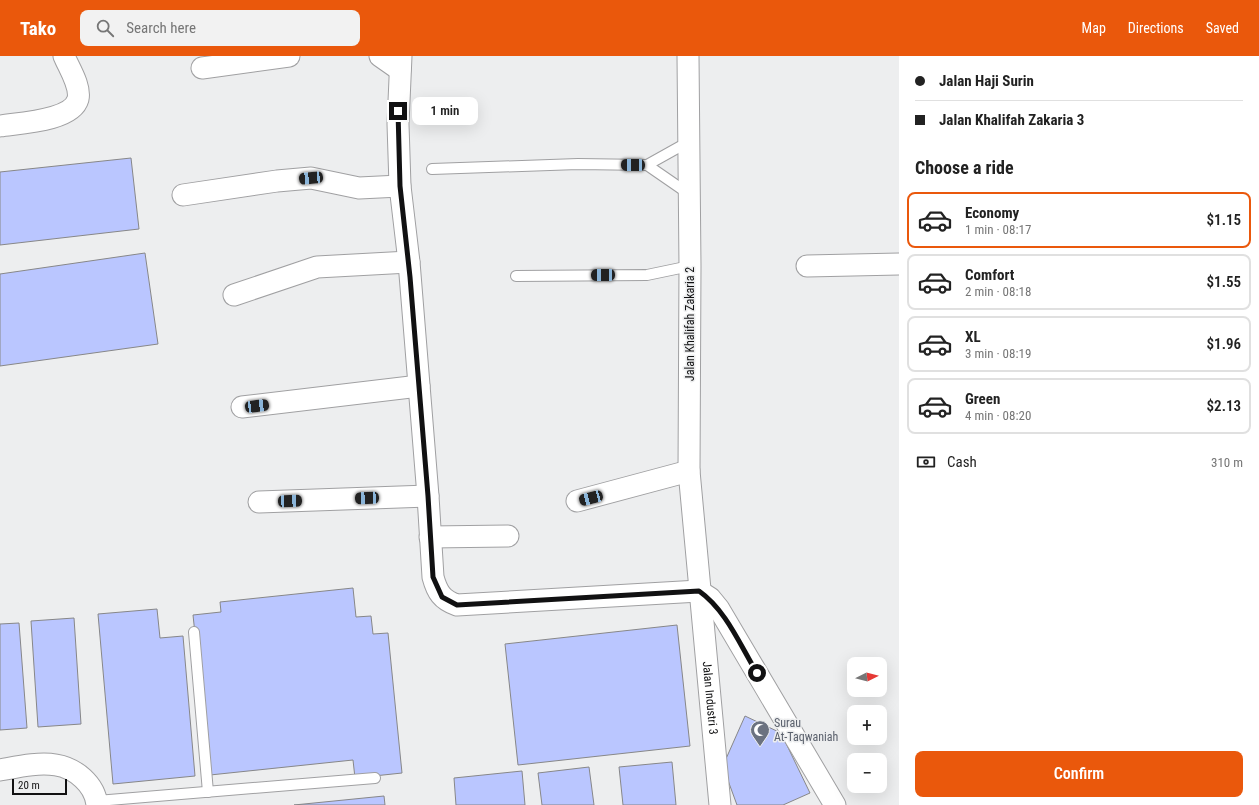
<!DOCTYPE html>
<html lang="en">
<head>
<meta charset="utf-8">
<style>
  body { margin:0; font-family:"Roboto Condensed",sans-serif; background:#f2f2f2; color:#222; height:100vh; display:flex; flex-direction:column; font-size:15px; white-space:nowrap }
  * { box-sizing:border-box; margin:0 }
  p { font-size:13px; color:#767676 }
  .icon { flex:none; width:22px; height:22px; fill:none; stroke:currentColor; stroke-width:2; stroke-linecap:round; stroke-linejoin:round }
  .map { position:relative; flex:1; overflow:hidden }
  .drawer { display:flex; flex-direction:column; background:#fff; width:360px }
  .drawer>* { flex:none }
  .banner { display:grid; align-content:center; height:88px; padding:0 16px; background:#fff }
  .needle { width:26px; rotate:84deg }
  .buttons { position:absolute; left:847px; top:601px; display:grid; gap:8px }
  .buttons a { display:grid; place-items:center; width:40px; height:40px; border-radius:8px; background:#fff; box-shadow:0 4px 16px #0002; font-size:20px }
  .scale { position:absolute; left:12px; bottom:10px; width:55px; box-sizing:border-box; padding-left:4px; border:2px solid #111112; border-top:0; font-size:11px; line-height:14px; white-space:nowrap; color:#111112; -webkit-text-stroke:3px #edeeef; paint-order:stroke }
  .end { position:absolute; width:18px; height:18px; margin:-9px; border:5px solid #111112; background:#fff; box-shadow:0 0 0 2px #fff }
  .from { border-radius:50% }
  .bubble { position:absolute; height:28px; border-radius:8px; background:#fff; box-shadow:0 4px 16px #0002; font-size:13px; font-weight:600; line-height:28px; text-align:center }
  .car { position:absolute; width:12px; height:24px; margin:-12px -6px; border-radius:5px; box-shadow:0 0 3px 1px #0007; background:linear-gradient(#222 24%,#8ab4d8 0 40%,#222 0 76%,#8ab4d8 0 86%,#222 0) }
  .banner b { display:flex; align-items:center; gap:14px; height:38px; font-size:15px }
  .banner b+b { border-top:1px solid #e0e0e0 }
  .banner i { width:10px; height:10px; background:#222 }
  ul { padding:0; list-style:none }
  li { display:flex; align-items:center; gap:12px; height:56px; margin:0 8px 6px; padding:0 8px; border:2px solid #e0e0e0; border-radius:8px }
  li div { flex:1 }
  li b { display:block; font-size:15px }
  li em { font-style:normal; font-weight:600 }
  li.active { border-color:#ea580c }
  li>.icon { width:36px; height:36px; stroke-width:1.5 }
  h2 { padding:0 16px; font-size:18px; line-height:48px }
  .pay { display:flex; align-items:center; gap:10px; height:44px; padding:0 16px; font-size:15px }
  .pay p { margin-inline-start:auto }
  .cta { display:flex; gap:8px; margin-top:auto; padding:8px 16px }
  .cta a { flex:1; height:46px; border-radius:8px; background:#ea580c; color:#fff; font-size:16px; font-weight:600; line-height:46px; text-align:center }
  header { display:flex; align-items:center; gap:24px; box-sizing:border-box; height:56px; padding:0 20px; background:#ea580c; color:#fff }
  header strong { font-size:19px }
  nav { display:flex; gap:22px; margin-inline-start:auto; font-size:14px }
  .search { width:280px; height:36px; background:#f2f2f2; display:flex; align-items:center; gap:10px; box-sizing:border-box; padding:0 14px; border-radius:8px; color:#767676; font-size:15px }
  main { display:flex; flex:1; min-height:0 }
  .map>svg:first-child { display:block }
  .building { fill:#bac6ff; stroke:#878788 }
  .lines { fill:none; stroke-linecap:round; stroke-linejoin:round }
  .lane-casing { stroke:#a0a0a2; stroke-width:12 }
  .street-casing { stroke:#a0a0a2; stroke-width:23 }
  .lane { stroke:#fff; stroke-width:10 }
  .street { stroke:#fff; stroke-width:21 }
  .route { stroke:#111112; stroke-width:5 }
  .labels { text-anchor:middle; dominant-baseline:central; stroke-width:3; stroke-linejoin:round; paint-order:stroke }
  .street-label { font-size:12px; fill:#111112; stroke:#edeeef }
  .worship-label { font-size:12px; fill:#5b616d; stroke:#edeeef; text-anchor:start }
</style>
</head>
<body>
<header>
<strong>Tako</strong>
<div class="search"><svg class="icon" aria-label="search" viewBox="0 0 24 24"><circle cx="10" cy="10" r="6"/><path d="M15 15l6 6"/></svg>Search here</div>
<nav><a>Map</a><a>Directions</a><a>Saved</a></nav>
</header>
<main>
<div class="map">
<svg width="899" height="749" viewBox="0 0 899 749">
  <rect width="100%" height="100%" fill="#edeeef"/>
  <g class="building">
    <path d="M131 102 139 173 0 189V116Z"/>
    <path d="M145 197 158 288 0 310V218Z"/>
    <path d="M353 532 356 561 371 560 373 578 388 577 402 717 355 722 353 704 210 719 193 559 221 556 220 546Z"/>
    <path d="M157 553 160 582 183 580 195 720 113 728 98 558Z"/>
    <path d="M74 562 81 668 38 671 31 565Z"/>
    <path d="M19 567 27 672 0 674V568Z"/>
    <path d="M677 569 690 690 518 709 505 588Z"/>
    <path d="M745 660 781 677 810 737 783 749H737L726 719 725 705Z"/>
    <path d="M672 706 676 749H623L619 711Z"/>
    <path d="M589 711 594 749H542L538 717Z"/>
    <path d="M522 715 525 749H456L454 722Z"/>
    <path d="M384 740 385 749H294Z"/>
  </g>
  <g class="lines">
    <defs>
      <g id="lane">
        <path d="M647 109 690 85"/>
        <path d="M432 113 578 108 647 109 689 138"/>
        <path d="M516 220 647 219 690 210"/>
        <path d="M194 576 208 736"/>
        <path d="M97 745 375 722"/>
      </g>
      <g id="street">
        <path d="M380 0 400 14"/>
        <path d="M401 0 398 68 400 130 409 206 428 440 433 521C437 536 442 544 457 549L699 535"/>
        <path id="s1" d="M688 0 690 210 689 415 720 749"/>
        <path d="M202 12 289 0"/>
        <path d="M0 70C19 67 72 65 78 43 81 30 69 12 64 0"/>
        <path d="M183 139 277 125 311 122 359 132 400 130"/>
        <path d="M807 210 899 208"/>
        <path d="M234 239 317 211 409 206"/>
        <path d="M242 351 419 330"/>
        <path d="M577 445 689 415"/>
        <path d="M259 446 428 440"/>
        <path d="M430 481 508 480"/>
        <path d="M699 535 710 542 719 553 835 749"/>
        <path d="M0 714C17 711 38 706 56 709 75 712 95 728 97 749"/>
      </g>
    </defs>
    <use href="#lane" class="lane-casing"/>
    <use href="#street" class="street-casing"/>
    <use href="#lane" class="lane"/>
    <use href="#street" class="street"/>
  </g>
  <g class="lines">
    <path class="route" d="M398 55 400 130 410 221 428 440 433 521 442 541 457 549 699 535C726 554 740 589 757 617"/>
  </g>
  <defs>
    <symbol id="mosque-pin" viewBox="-11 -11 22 30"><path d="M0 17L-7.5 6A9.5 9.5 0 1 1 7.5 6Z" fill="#6b7280" stroke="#edeeef"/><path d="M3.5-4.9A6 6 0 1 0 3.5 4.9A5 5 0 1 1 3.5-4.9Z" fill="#fff"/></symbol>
  </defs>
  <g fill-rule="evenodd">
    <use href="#mosque-pin" x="749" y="663" width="22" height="30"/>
  </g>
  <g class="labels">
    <g class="street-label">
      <text transform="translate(690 268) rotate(-90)">Jalan Khalifah Zakaria 2</text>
      <text stroke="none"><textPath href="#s1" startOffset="643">Jalan Industri 3</textPath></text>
    </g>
    <g class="worship-label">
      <text x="774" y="667">Surau<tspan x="774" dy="14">At-Taqwaniah</tspan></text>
    </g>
  </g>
</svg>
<div class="buttons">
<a><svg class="needle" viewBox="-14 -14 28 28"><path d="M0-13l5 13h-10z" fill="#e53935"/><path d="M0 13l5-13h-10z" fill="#767676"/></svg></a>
<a>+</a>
<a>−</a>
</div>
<div class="scale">20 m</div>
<i class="end from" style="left:757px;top:617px"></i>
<i class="end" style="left:398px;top:55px"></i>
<div class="bubble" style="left:412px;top:41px;width:66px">1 min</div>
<i class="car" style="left:633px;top:109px;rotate:271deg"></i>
<i class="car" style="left:311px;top:122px;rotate:265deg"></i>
<i class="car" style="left:603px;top:219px;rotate:269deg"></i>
<i class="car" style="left:257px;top:350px;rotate:83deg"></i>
<i class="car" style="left:367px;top:442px;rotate:268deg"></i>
<i class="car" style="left:591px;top:442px;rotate:255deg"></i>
<i class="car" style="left:290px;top:445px;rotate:88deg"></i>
</div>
<section class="drawer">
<div class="banner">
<b><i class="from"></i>Jalan Haji Surin</b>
<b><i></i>Jalan Khalifah Zakaria 3</b>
</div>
<h2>Choose a ride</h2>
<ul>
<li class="active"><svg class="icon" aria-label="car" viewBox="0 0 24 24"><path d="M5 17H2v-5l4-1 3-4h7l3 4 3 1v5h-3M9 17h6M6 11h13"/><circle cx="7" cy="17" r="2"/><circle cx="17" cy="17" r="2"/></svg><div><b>Economy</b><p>1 min · 08:17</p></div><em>$1.15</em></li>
<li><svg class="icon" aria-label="car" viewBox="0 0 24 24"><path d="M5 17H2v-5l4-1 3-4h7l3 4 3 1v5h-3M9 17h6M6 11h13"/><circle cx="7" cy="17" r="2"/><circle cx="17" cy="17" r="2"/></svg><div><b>Comfort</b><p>2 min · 08:18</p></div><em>$1.55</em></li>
<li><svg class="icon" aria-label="car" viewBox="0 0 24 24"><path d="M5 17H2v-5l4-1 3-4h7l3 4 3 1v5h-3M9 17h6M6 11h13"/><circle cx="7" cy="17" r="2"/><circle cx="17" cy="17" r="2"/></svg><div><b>XL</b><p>3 min · 08:19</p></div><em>$1.96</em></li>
<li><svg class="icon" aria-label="car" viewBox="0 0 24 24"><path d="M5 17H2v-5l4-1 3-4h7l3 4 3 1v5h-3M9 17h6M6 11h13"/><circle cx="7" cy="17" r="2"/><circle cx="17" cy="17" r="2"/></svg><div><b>Green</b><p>4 min · 08:20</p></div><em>$2.13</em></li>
</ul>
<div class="pay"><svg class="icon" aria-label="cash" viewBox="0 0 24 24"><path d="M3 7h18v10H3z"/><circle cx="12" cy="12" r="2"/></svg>Cash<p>310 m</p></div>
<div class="cta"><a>Confirm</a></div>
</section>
</main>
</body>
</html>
